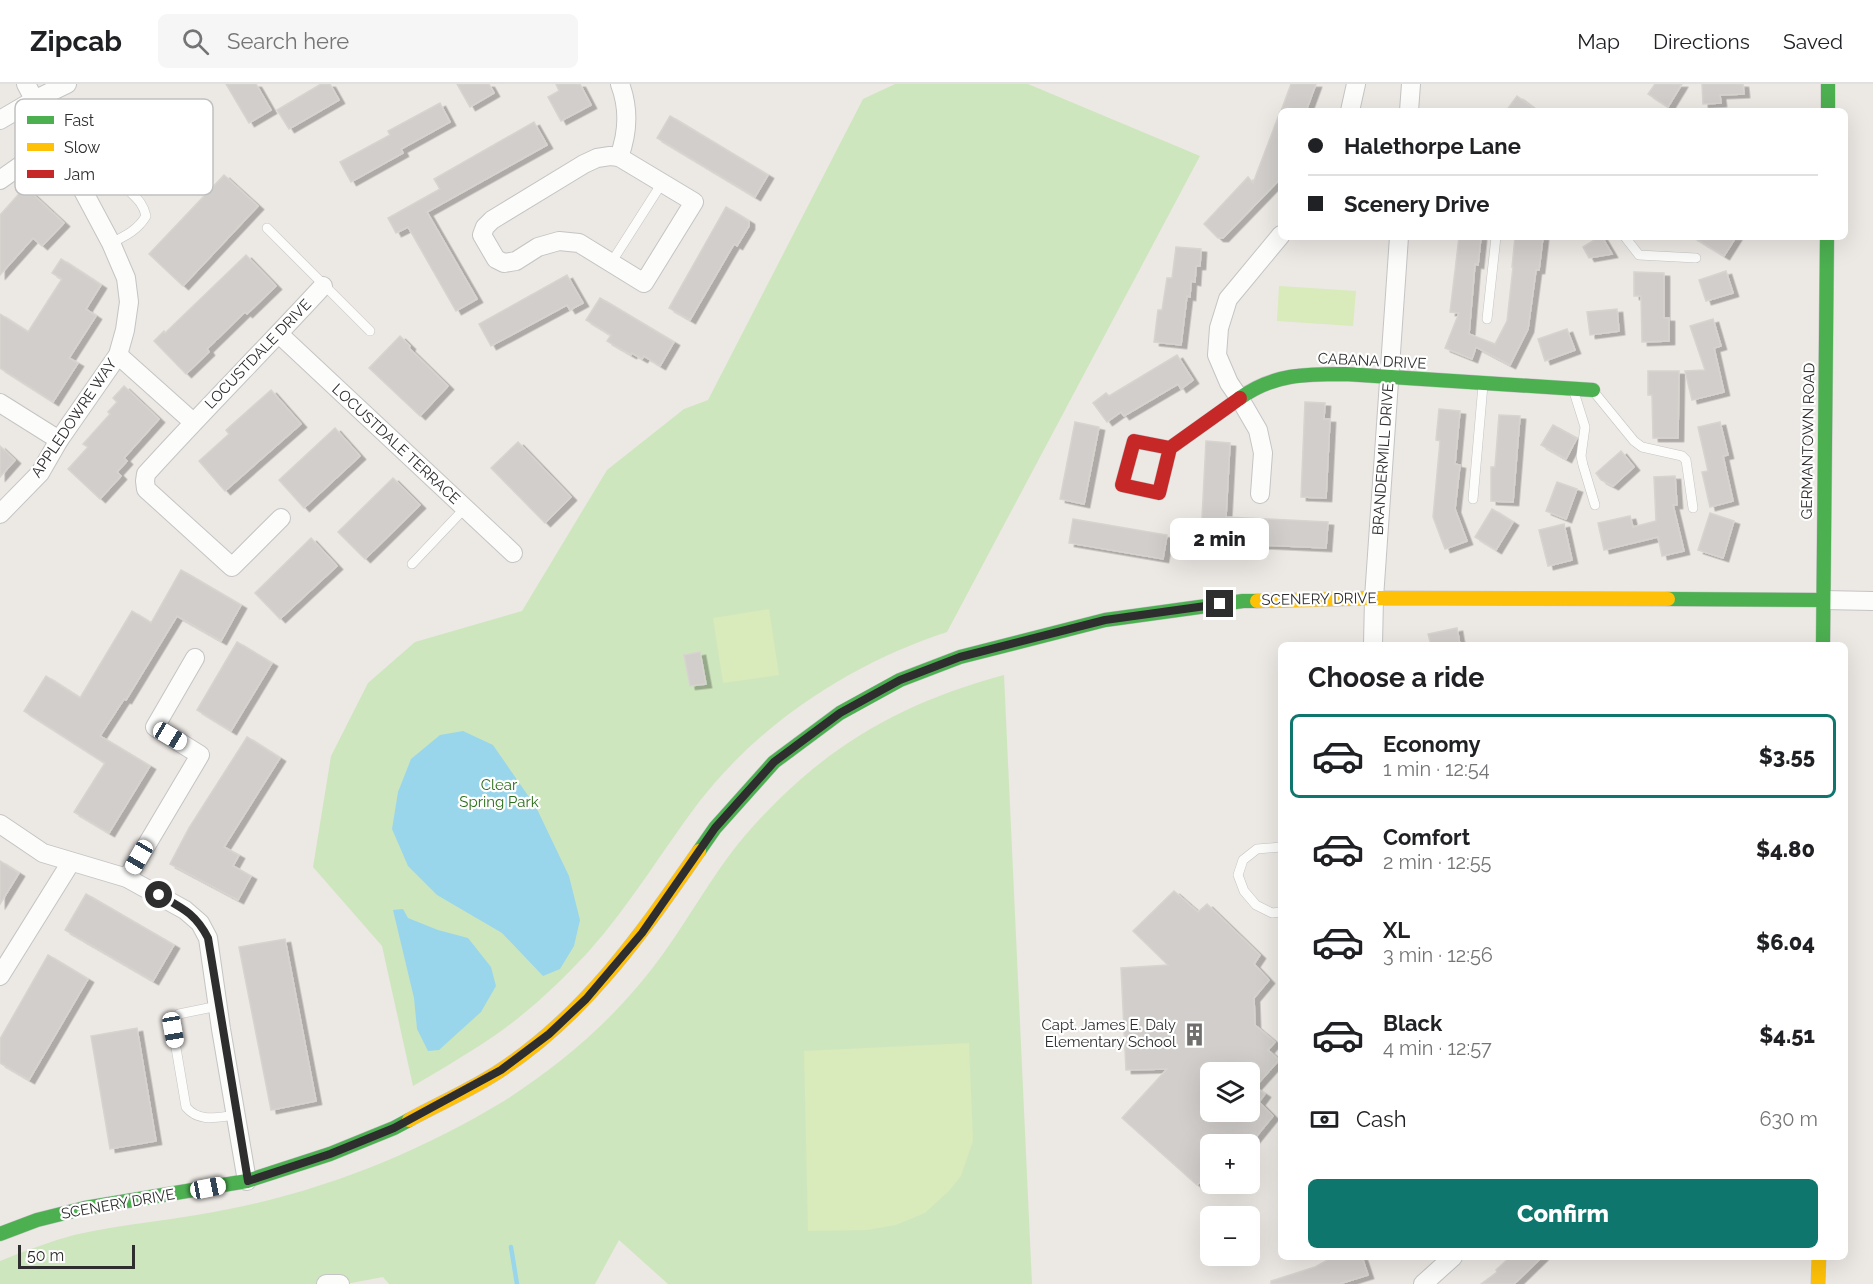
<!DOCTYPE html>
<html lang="en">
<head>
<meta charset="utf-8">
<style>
  body { margin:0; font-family:Raleway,sans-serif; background:#f6f6f6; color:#202124; height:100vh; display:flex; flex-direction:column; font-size:22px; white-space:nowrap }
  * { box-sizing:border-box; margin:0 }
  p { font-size:20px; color:#757577 }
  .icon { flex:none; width:33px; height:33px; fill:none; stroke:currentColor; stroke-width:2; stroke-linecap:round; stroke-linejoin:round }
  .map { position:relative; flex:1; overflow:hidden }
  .side { position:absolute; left:1278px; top:558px; width:570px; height:618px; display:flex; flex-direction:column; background:#fff; border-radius:9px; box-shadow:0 6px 24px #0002 }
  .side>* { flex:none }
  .top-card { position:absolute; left:1278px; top:24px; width:570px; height:132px; border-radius:9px; box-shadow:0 6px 24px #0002; display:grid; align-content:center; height:132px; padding:0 30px; background:#fff }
  .tools { position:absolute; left:1200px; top:978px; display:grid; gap:12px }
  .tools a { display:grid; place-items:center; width:60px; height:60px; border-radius:9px; background:#fff; box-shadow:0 6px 24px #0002; font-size:30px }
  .scale { position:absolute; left:18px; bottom:15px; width:117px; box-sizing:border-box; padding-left:6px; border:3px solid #2e2e2e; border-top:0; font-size:16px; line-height:21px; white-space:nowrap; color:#2e2e2e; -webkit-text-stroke:4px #fff; paint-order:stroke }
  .end { position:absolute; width:27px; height:27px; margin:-14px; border:8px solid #2e2e2e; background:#fff; box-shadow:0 0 0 3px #fff }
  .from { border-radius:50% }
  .bubble { position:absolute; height:42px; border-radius:9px; background:#fff; box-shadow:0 6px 24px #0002; font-size:20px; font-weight:800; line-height:42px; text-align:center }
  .car { position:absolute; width:18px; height:36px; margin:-18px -9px; border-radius:8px; box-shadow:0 0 4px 2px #0007; background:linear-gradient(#fff 24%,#345 0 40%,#fff 0 76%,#345 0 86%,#fff 0) }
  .top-card b { display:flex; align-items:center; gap:21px; height:57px; font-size:22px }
  .top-card b+b { border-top:2px solid #e0e0e0 }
  .top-card i { width:15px; height:15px; background:#202124 }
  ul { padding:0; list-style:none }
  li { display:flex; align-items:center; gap:18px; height:84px; margin:0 12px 9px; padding:0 18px; border:3px solid transparent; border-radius:9px }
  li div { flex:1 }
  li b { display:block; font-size:22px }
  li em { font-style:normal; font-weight:800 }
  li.active { border-color:#0f766e }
  li>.icon { width:54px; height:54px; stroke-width:1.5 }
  h2 { padding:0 30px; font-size:27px; line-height:72px }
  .pay { display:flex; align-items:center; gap:15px; height:66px; padding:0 30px; font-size:22px }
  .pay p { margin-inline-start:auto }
  .action { display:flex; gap:12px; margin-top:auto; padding:12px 30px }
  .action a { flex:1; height:69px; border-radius:9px; background:#0f766e; color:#fff; font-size:24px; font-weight:800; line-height:69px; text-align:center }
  header { display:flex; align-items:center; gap:36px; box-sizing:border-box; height:84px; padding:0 30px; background:#fff; border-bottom:2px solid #e0e0e0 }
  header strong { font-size:28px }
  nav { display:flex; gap:33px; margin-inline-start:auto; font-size:21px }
  .search { width:420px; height:54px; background:#f6f6f6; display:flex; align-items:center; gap:15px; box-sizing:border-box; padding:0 21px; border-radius:9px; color:#757577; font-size:22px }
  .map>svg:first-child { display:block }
  .green { fill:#cee6be }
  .pitch { fill:#d9eabb }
  .water { fill:#99d6ec }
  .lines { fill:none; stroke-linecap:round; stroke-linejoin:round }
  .stream { stroke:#99d6ec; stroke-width:4.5 }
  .building { fill:#d1cecb; stroke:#d7d4d0; stroke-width:1.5; fill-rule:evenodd; filter:url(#shadow) }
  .lane-casing { stroke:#c5c4c5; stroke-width:10 }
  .street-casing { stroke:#c5c4c5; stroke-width:20 }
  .fast-casing { stroke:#c5c4c5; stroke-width:15 }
  .slow-casing { stroke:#c5c4c5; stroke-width:15 }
  .jam-casing { stroke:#c5c4c5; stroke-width:15 }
  .lane { stroke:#fcfcfb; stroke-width:9 }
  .street { stroke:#fcfcfb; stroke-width:18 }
  .fast { stroke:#4caf50; stroke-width:14 }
  .slow { stroke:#ffc107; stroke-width:14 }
  .jam { stroke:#c62828; stroke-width:14 }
  .route { stroke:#2e2e2e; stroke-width:8 }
  .labels { text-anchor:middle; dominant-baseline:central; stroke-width:4.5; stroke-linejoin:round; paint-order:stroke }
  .street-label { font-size:15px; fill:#2e2e2e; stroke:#fff }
  .park-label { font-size:15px; fill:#2c6e1b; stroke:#fff }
  .poi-label { font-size:15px; fill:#2e2e2e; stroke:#fff; text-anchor:end }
  .key { fill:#fff; stroke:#c0c0c0; stroke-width:1.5 }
  .key-label { font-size:16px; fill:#2e2e2e }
</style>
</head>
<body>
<header>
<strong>Zipcab</strong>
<div class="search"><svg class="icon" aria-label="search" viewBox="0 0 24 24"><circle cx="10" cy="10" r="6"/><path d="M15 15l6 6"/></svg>Search here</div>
<nav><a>Map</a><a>Directions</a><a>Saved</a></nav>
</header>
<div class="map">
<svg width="1873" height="1200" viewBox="0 0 1873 1200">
  <defs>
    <filter id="shadow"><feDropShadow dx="5.5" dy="3.5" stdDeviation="0" flood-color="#0004"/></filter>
  </defs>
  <rect width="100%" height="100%" fill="#ece8e4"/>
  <g class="green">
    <path d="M895 0H1028L1200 72 947 548C852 579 761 638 699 718 662 767 630 821 589 867 556 903 520 936 479 962 457 976 435 989 413 1002L382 862 313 783 331 672 368 599 415 558 522 527 607 386 684 325 708 316 863 15Z"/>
    <path d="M1004 591 1032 1200H668L619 1156 595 1200H389L383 1193 346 1200H0V1177C24 1167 49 1158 74 1151 125 1139 178 1136 229 1125 326 1106 420 1068 504 1017 565 978 621 929 663 870 689 834 710 795 738 760 812 671 892 621 1004 591Z"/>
  </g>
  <g class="pitch">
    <path d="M1279 202 1356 207 1353 242 1277 237Z"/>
    <path d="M769 525 779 591 723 599 713 534Z"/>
    <path d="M969 959 973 1057 961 1092 949 1107 925 1129 896 1141 867 1146 808 1147 804 967Z"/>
  </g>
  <g class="water">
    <path d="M463 647 493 661 536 723 569 792 580 836 574 862 560 885 543 892 502 849 437 811 408 782 392 745 398 708 411 675 440 651Z"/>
    <path d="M403 825 408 834 438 846 468 854 491 883 496 902 481 928 439 966 428 967 417 945 414 914 393 826Z"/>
  </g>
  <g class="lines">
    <path class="stream" d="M511 1163 517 1200"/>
  </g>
  <g class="building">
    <path d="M226 0H256L271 26 249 39Z"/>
    <path d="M321 0H330L339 16 289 45 277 26Z"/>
    <path d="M457 0H489L494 9 470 23Z"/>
    <path d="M556 0H580L591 21 561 37 548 13 559 7Z"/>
    <path d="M1291 0H1316L1306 27H1281Z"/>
    <path d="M1655 0H1682L1668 23 1648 10Z"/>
    <path d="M1702 0H1743L1744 10 1720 11 1721 19 1703 20Z"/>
    <path d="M1517 12 1537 27H1506Z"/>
    <path d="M440 19 450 38 401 65 403 69 351 98 340 78 390 51 388 47Z"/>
    <path d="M1280 28H1281V94L1223 154H1218L1204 140 1248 93 1253 99Z"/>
    <path d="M670 32 768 91 755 113 657 54Z"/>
    <path d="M534 38 547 61 427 128 477 215 456 227 408 143 396 149 388 134 440 105 434 95Z"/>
    <path d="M224 91 258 122 183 202 149 170Z"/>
    <path d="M25 103 64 139 42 162 33 154 0 191V131Z"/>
    <path d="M726 123 749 137V142L737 162 734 160 690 236 669 224Z"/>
    <path d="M1459 153H1481L1478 181 1475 180 1469 250 1495 260 1507 237 1513 183H1512L1515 153H1543L1539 186H1536L1528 245 1510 281 1476 263 1472 275 1445 264 1459 229 1450 228Z"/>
    <path d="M1599 153H1602L1612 170 1589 174 1583 163Z"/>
    <path d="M1693 153H1736L1724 172Z"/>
    <path d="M1176 163 1201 165 1200 182H1196L1195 198 1191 197 1190 213 1187 212 1181 261 1154 258 1158 226H1162L1167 194H1172Z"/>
    <path d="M246 171 276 202 247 230 245 228 207 265 209 268 186 290 154 257 164 247 165 249Z"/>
    <path d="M61 175 101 201 86 225 96 232 69 274 78 279 53 318 0 284V230L28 248 62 195 52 189Z"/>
    <path d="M1726 187 1733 209 1706 217 1699 196Z"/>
    <path d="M1634 188 1664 189V234H1669V257L1642 258 1641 212H1634Z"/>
    <path d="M567 191 583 219 570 226 567 221 491 262 479 240Z"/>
    <path d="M600 214 674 258 660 282 644 272 642 275 632 269 631 271 607 257 611 251 586 236Z"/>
    <path d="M1617 225 1619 247 1590 251 1587 228Z"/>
    <path d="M1713 235 1721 262 1714 264 1724 308 1692 316 1685 287 1705 286 1690 242Z"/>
    <path d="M1567 245 1575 266 1545 277 1538 255Z"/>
    <path d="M400 252 410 262 409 264 448 302 420 332 369 284Z"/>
    <path d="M1177 271 1193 296 1181 305 1178 300 1124 332 1121 328 1107 338 1093 319 1106 309 1109 312Z"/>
    <path d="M1648 287H1679L1678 354H1653L1652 311H1648Z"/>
    <path d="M124 302 159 335 124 374 127 377 117 388 121 392 100 415 68 385 88 363 83 360 110 330 108 328 117 318 113 314Z"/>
    <path d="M271 306 301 340 225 407 199 377 229 350 226 346Z"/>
    <path d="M1305 318 1325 319 1324 335H1330L1326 414 1301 413Z"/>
    <path d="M1439 325 1460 327 1455 380 1460 381 1455 425 1467 457 1445 465 1433 433 1440 357 1436 356Z"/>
    <path d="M1499 331 1520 332 1513 418 1491 417V383H1495Z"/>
    <path d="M1075 338 1099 343 1084 420 1060 415Z"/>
    <path d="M1720 338 1728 371 1723 372 1733 417 1710 423 1702 388 1708 387 1698 343Z"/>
    <path d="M1553 341 1577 354 1566 375 1541 361Z"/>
    <path d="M335 344 360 372 304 424 279 396Z"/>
    <path d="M1206 357 1230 359 1226 433 1328 438 1326 464 1262 461V463L1246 462 1247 455 1201 452Z"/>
    <path d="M518 358 571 413 545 439 491 384Z"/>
    <path d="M0 362 15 376 0 393Z"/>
    <path d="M1621 367 1634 383 1613 402 1601 396 1596 389Z"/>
    <path d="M1675 392 1677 421H1673L1684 467 1662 472 1658 453 1604 466 1598 439 1630 432 1633 443 1656 437 1654 393Z"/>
    <path d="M393 394 420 421 365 475 338 448Z"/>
    <path d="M1557 398 1577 405 1566 435 1546 427Z"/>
    <path d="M1492 425 1513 438 1496 466 1475 453Z"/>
    <path d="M1710 429 1734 437 1723 474 1698 466Z"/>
    <path d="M1073 435 1167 451 1163 475 1069 459Z"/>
    <path d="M1564 440 1572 476 1548 482 1539 446Z"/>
    <path d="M311 454 337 482 280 535 255 509Z"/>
    <path d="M181 486 241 521 221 557 177 532 126 616 124 615 100 652 150 682 109 749 74 728 105 679 24 627 46 592 80 614 132 527 151 539Z"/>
    <path d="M1457 544 1460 561H1431L1428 550Z"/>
    <path d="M237 558 272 579 231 647 197 626Z"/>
    <path d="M700 568 706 600 690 602 684 571Z"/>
    <path d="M247 653 280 674 224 763 239 771 233 782 251 792 238 816 170 780 189 744Z"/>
    <path d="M0 777 19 789 0 820Z"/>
    <path d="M1174 807 1198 828 1207 820 1260 871 1254 880 1269 896 1254 914 1255 941 1275 958 1268 966 1279 976 1255 1003 1265 1010 1259 1018 1273 1032 1251 1059 1245 1052 1237 1060H1210V1088L1197 1101 1122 1034 1167 985 1126 986 1121 884 1168 881 1133 847ZM1210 988H1250V1028H1210Z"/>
    <path d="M86 810 174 861 153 897 65 846Z"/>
    <path d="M285 855 316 1017 271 1026 239 863Z"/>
    <path d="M48 871 88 895 29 996 0 979V955Z"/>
    <path d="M137 944 156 1057 110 1065 91 952Z"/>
    <path d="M1333 1173H1362L1368 1191 1339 1200H1271V1197L1315 1183Z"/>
    <path d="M1510 1173H1542L1514 1200H1481L1497 1188 1496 1186Z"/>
  </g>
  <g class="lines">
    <defs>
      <g id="lane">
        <path d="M90 41C101 60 111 79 122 98 131 112 142 114 146 132 138 146 125 152 111 159"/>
        <path d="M267 144 370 247"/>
        <path d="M1625 153 1639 171 1696 174"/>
        <path d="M611 179 662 99"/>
        <path d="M1487 235 1496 153"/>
        <path d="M1574 308 1585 343 1581 372 1583 381 1595 421"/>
        <path d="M1594 308 1634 357 1642 363 1682 372 1686 376 1693 424"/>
        <path d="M1473 415 1483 301"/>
        <path d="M412 480 465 424"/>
        <path d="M1281 763 1257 765 1243 776 1238 791 1244 807 1256 821 1272 829 1281 828"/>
        <path d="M218 922 179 930 176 935 173 946 186 1023C199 1039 218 1033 236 1031"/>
      </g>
      <g id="street">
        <path d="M1350 27 1356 0"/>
        <path d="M1409 27 1411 0"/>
        <path d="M0 36 34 16 67 0"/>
        <path d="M610 72 619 73 694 118 644 199 579 159 559 157 538 163 516 177 504 179 496 175 482 151 485 143 492 136 584 80 597 74Z"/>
        <path d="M619 73C628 49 629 24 620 0"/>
        <path d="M0 96 27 77"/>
        <path d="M279 250 513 469"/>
        <path d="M118 271 193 338"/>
        <path d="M0 319 59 356"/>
        <path d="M1260 410 1263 369 1258 346 1240 315 1229 299 1217 271 1219 244 1228 215 1281 151"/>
        <path d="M0 430 40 389 59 356 118 271 125 246 129 218 126 194 111 159 26 0"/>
        <path d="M281 434 232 483 146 405 145 397 146 390C204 326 265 265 323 202"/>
        <path d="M1823 516 1873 517"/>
        <path d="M1373 561 1374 514 1399 153"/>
        <path d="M0 740 43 769 127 794 185 826 200 839 208 854 221 945 247 1097"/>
        <path d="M127 794 200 671 155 643 195 574"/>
        <path d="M0 892 71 778"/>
        <path d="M326 1200H340"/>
        <path d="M1423 1200 1453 1173"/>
      </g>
      <g id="fast">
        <path d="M1828 0V27"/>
        <path d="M1240 314C1273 290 1305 290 1345 290L1593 306"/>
        <path d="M1668 515 1823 516"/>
        <path d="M1823 561 1827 153"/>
        <path d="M699 767 715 744 774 678 840 629 900 596 960 573 1105 536 1243 517H1257"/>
        <path d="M0 1150 37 1136 85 1124 247 1097 330 1070 394 1044 409 1036"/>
      </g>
      <g id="slow">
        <path d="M1257 517 1374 514 1668 515"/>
        <path d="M409 1036C440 1019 473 1005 501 986 586 930 642 849 699 767"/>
        <path d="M1818 1200 1819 1173"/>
      </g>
      <path id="jam" d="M1170 364 1159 409 1122 401 1134 357 1170 364 1240 314"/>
    </defs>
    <use href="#lane" class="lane-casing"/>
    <use href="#street" class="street-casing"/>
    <use href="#fast" class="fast-casing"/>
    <use href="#slow" class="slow-casing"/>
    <use href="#jam" class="jam-casing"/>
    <use href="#lane" class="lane"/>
    <use href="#street" class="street"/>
    <use href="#fast" class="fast"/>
    <use href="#slow" class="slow"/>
    <use href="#jam" class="jam"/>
  </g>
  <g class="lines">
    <path class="route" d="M159 811C182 824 195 829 208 854L248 1097 330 1070 394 1044 501 986 549 950 586 915 642 849 715 744 774 678 840 629 900 596 960 573 1105 536 1220 520"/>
  </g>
  <defs>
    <symbol id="building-bare" viewBox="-9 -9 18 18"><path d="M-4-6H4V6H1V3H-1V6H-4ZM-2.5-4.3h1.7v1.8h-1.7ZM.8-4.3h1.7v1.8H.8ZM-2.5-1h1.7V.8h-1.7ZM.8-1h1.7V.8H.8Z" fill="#706f6e" stroke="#fff" stroke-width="2.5" paint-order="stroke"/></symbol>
  </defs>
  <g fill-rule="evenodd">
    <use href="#building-bare" x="1178" y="934" width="33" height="33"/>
  </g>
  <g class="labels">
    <g class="street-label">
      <text transform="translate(258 270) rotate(-46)">LOCUSTDALE DRIVE</text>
      <text transform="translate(1372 277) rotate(3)">CABANA DRIVE</text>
      <text transform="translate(74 334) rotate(-56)">APPLEDOWRE WAY</text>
      <text transform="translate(1808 357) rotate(-89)">GERMANTOWN ROAD</text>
      <text transform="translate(396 360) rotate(43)">LOCUSTDALE TERRACE</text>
      <text transform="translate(1383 375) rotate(-86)">BRANDERMILL DRIVE</text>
      <text transform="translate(1319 515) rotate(-1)">SCENERY DRIVE</text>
      <text transform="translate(118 1120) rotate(-10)">SCENERY DRIVE</text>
    </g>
    <g class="park-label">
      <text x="499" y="701">Clear<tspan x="499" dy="17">Spring Park</tspan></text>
    </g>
    <g class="poi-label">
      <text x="1176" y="941">Capt. James E. Daly<tspan x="1176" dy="17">Elementary School</tspan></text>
    </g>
  </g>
  <rect x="15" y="15" width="198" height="96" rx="9" class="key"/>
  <rect x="27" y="32" width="27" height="8" fill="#4caf50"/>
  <rect x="27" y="59" width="27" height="8" fill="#ffc107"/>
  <rect x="27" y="86" width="27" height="8" fill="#c62828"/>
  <g class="key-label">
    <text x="64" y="42">Fast</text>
    <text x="64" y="69">Slow</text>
    <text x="64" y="96">Jam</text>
  </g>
</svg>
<div class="tools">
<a><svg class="icon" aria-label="layers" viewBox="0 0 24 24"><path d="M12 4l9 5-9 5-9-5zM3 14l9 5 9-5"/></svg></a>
<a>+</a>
<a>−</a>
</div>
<div class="scale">50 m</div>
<i class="end from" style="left:159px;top:811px"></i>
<i class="end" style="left:1220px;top:520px"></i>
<div class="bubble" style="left:1170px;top:434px;width:99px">2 min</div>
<i class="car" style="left:170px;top:652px;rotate:121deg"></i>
<i class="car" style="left:139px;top:773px;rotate:210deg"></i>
<i class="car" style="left:173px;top:946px;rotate:170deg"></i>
<i class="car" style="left:208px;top:1104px;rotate:79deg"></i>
<div class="top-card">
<b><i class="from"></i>Halethorpe Lane</b>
<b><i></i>Scenery Drive</b>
</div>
<section class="side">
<h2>Choose a ride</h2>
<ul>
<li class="active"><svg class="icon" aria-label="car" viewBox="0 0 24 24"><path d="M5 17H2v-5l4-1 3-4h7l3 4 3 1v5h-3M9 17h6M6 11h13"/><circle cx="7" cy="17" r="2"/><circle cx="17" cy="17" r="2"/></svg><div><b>Economy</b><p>1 min · 12:54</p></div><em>$3.55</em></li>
<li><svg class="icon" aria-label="car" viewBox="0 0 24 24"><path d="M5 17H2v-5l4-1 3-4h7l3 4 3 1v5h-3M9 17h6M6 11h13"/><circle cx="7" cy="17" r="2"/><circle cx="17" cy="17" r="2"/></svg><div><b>Comfort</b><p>2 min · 12:55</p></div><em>$4.80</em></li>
<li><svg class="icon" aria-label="car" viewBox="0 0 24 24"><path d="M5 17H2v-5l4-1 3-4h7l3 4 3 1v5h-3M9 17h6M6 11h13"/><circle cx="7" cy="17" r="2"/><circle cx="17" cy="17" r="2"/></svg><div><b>XL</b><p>3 min · 12:56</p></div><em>$6.04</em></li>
<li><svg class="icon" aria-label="car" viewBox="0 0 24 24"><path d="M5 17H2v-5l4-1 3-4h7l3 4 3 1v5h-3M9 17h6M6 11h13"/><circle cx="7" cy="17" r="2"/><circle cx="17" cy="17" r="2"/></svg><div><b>Black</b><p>4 min · 12:57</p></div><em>$4.51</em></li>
</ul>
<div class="pay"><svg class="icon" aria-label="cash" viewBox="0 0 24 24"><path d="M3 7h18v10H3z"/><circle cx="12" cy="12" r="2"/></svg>Cash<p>630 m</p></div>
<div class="action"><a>Confirm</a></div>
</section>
</div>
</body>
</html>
